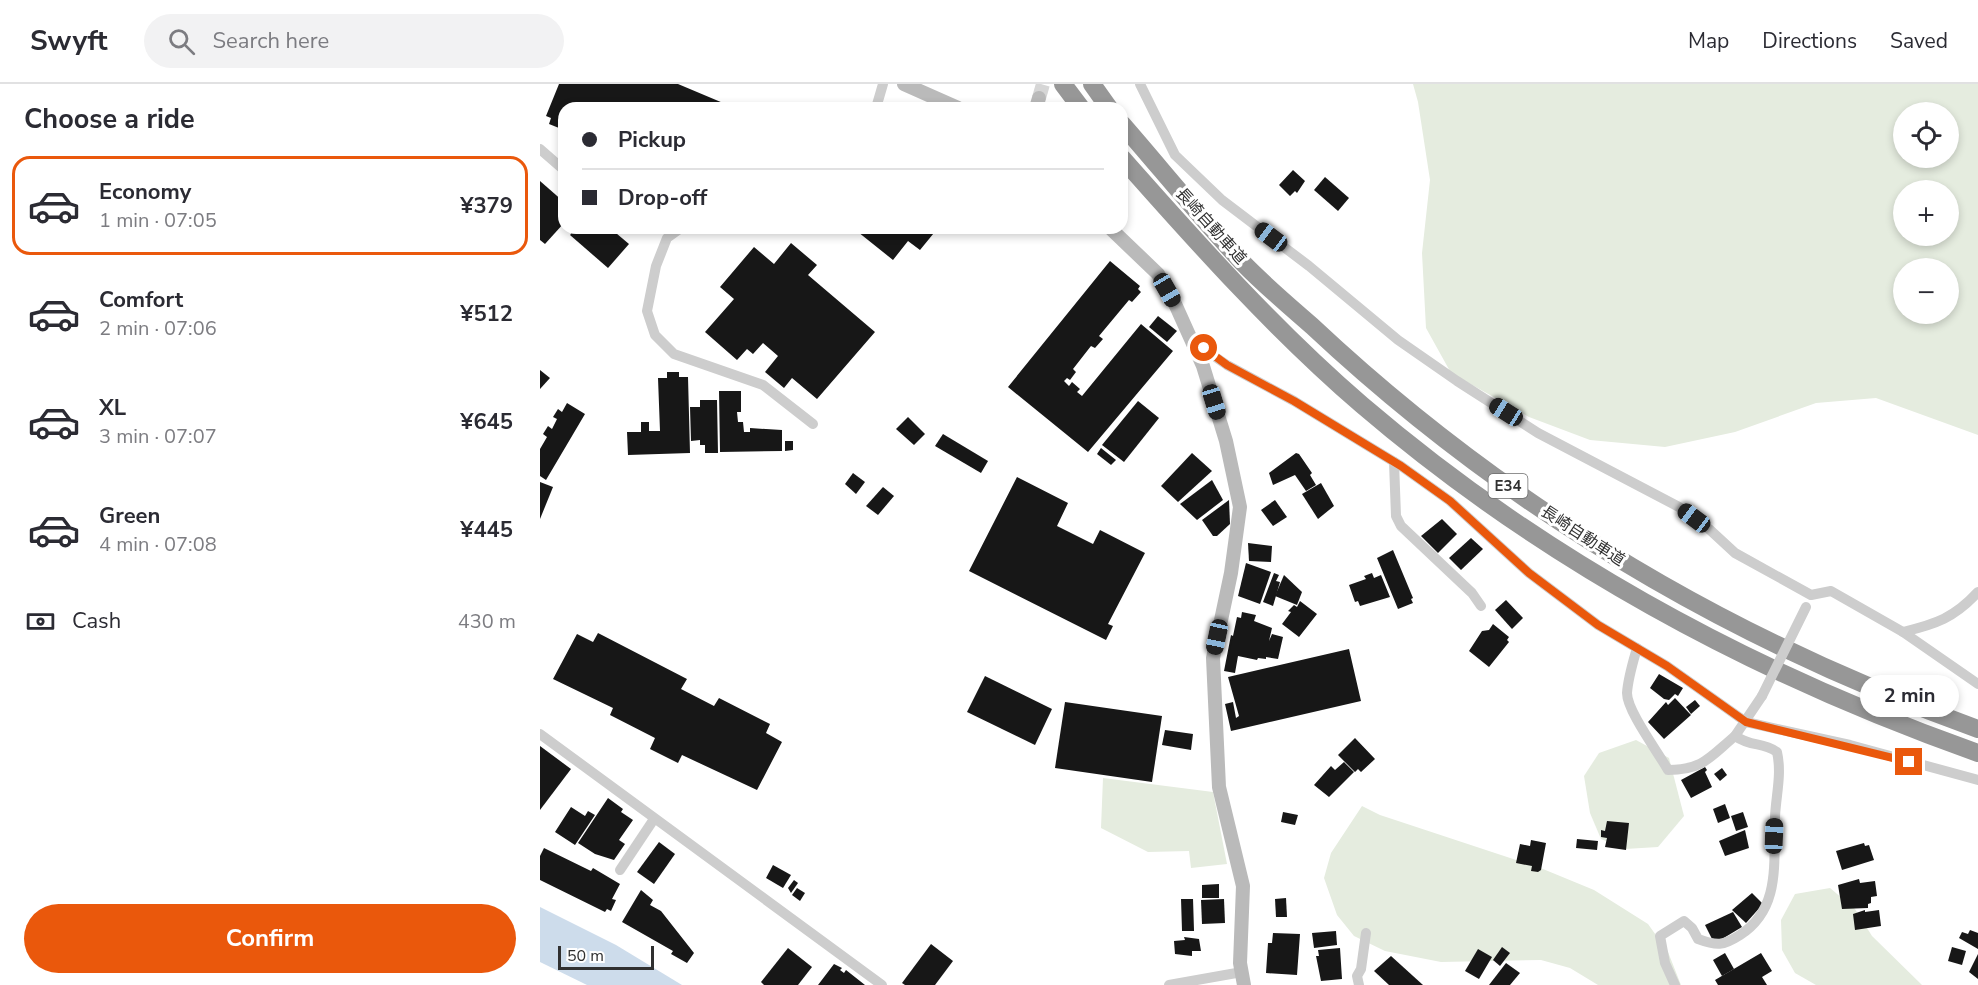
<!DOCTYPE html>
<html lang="en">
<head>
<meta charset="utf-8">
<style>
  body { margin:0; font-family:"Nunito Sans","Noto Sans JP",sans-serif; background:#f2f2f3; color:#2b2b33; height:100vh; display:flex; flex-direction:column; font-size:22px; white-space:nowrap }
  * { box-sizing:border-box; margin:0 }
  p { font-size:20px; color:#7c7c81 }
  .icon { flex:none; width:33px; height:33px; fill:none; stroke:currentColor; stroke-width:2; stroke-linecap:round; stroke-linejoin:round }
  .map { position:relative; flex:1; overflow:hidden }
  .panel { display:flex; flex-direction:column; background:#fff; width:540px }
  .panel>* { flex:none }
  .top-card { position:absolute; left:18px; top:18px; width:570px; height:132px; border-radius:18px; box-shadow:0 3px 9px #0003; display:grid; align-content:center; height:132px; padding:0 24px; background:#fff }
  .fabs { position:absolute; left:1353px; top:18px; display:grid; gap:12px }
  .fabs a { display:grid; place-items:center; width:66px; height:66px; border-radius:50%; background:#fff; box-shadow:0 3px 9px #0003; font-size:30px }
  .scale { position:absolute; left:18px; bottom:15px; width:96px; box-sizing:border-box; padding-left:6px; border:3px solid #303030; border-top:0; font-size:16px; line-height:21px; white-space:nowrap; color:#303030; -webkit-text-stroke:4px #fff; paint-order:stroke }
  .end { position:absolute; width:27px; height:27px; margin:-14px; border:8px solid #ea580c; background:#fff; box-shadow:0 0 0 3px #fff }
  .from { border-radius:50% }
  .bubble { position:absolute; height:42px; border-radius:21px; background:#fff; box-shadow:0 3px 9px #0003; font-size:20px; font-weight:700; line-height:42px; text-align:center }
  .car { position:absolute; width:18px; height:36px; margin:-18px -9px; border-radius:8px; box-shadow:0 0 4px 2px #0007; background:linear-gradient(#222 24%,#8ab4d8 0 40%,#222 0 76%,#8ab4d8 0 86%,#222 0) }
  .top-card b { display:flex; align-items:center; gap:21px; height:57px; font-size:22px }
  .top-card b+b { border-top:2px solid #e1e1e2 }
  .top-card i { width:15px; height:15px; background:#2b2b33 }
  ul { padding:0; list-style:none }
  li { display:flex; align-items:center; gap:18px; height:99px; margin:0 12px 9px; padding:0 12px; border:3px solid transparent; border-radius:18px }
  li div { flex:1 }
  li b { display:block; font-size:22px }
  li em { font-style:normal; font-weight:700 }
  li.active { border-color:#ea580c }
  li>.icon { width:54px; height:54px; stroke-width:1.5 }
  h2 { padding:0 24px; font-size:27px; line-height:72px }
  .pay { display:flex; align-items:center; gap:15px; height:66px; padding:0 24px; font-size:22px }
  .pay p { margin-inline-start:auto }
  .cta { display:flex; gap:12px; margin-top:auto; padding:12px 24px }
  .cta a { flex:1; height:69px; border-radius:36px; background:#ea580c; color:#fff; font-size:24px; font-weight:700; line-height:69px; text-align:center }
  header { display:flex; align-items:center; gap:36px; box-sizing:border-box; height:84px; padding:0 30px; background:#fff; border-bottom:2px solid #e1e1e2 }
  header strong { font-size:28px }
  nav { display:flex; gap:33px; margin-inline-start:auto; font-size:21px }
  .search { width:420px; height:54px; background:#f2f2f3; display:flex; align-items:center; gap:15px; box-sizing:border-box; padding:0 21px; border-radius:33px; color:#7c7c81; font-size:22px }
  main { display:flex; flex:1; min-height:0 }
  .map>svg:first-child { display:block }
  .green { fill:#e5ecdf; fill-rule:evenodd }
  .water { fill:#cddceb }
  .building { fill:#171717 }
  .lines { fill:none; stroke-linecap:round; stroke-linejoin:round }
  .secondary-tunnel { stroke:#d6d6d6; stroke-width:14; stroke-dasharray:14 7; stroke-linecap:butt }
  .street { stroke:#cdcdcd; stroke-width:10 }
  .secondary { stroke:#bababa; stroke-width:14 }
  .highway { stroke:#979797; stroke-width:18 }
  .street-bridge { stroke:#cdcdcd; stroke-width:10 }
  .route { stroke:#ea580c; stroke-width:8 }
  .labels { text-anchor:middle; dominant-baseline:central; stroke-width:6; stroke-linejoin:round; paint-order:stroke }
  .shield { fill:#fff; stroke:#6e6e6e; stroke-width:1.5 }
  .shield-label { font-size:15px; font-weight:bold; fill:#303030 }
  .street-label { font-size:16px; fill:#303030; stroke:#fff }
</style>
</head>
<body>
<header>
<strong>Swyft</strong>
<div class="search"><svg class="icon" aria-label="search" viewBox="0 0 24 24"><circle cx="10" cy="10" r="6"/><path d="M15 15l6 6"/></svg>Search here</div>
<nav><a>Map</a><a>Directions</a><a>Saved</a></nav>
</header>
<main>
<section class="panel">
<h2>Choose a ride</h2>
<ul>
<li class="active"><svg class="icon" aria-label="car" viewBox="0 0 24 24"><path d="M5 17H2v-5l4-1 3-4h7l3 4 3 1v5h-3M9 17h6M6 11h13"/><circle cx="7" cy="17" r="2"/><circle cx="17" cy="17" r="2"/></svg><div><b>Economy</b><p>1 min · 07:05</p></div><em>¥379</em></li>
<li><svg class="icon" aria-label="car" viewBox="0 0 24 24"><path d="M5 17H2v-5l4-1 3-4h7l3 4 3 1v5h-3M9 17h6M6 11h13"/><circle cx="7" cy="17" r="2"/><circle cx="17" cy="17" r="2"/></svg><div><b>Comfort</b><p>2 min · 07:06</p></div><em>¥512</em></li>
<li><svg class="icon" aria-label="car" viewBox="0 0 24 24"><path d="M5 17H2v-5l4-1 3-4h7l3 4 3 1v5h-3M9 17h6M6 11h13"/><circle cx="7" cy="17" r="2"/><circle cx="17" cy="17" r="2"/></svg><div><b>XL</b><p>3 min · 07:07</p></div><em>¥645</em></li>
<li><svg class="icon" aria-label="car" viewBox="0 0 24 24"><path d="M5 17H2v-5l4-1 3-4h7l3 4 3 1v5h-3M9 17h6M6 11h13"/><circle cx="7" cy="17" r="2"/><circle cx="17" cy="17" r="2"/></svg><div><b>Green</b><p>4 min · 07:08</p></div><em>¥445</em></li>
</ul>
<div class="pay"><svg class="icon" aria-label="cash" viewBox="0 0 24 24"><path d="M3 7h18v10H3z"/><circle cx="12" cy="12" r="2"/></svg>Cash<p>430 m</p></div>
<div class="cta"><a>Confirm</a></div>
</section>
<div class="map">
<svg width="1438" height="901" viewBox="0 0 1438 901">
  <rect width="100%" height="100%" fill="#fff"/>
  <g class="green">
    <path d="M873 0H1438V351L1336 314 1276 319 1195 348 1125 363 1050 356 989 333 911 289 886 244 882 169 890 96 878 18ZM1364 28H1408V74H1364ZM1364 106H1408V152H1364ZM1364 184H1408V230H1364Z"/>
    <path d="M1096 656 1129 674 1144 732 1118 763 1085 765 1061 755 1050 729 1044 692 1059 669Z"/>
    <path d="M563 694 673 708 687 780 651 784 649 767 608 768 561 744Z"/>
    <path d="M822 722 840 731 1003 785 1054 806 1108 840 1128 868 1141 901H1058L1030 884 1001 876 901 878 845 867 814 852 797 831 784 794 791 769Z"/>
    <path d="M1290 804 1315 825 1332 852 1382 901H1276L1255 889 1242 866 1241 836 1255 810Z"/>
  </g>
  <path class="water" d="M0 823 76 861 142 901H47L0 878Z"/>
  <g class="building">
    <path d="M19 0H138L195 24H24V46L9 40 11 34 6 32Z"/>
    <path d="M753 86 765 97 757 109 755 107 750 112 739 101Z"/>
    <path d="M785 93 809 114 798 127 774 106Z"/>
    <path d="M0 97 24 118V139L5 160 0 156Z"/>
    <path d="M36 144H70L89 160 68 184 30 151Z"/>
    <path d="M313 144H398L380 166 368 157 353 176Z"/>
    <path d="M251 159 277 181 268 191 335 248 277 315 252 294 244 304 225 288 238 272 223 259 213 270 207 265 197 276 165 248 194 215 180 203 214 163 234 180Z"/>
    <path d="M570 177 600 202 598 205 601 208 592 218 589 216 559 252 563 255 555 264 551 262 533 285 536 288 530 296 527 294 524 297 529 302 532 298 540 305 537 308 542 312 601 240 633 267 548 368 468 303Z"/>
    <path d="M618 232 637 247 627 258 609 243Z"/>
    <path d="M0 286 10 294 0 305Z"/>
    <path d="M127 288H139V293H148L150 369 88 371 87 348H101V338H109V347H120L118 294H127Z"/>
    <path d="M179 307H201V328H197L198 338H203L204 348H210V344L242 346V367L180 368Z"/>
    <path d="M160 316H177L178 369H165V361H160V356L151 357 150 323H160Z"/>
    <path d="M598 317 619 334 584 378 562 361Z"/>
    <path d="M27 319 45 330 6 396 0 392V365L7 353 3 350 8 342 12 345 17 335 13 333 18 325 22 328Z"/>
    <path d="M368 333 385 350 374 361 356 345Z"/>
    <path d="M403 350 448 377 441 389 395 362Z"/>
    <path d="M245 357H253V366L245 367Z"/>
    <path d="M561 364 576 376 571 381 557 370Z"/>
    <path d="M652 369 672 387 638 418 621 402Z"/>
    <path d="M756 369 759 370 772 389 770 391 776 401 766 407 755 391 733 401 729 389Z"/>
    <path d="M313 389 325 398 316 410 305 400Z"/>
    <path d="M477 393 528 419 517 442 553 460 560 446 605 469 568 540 573 542 566 556 429 487Z"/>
    <path d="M672 396 683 416 657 436 640 420Z"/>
    <path d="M0 398 13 403 0 435Z"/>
    <path d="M781 399 794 422 778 435 762 410Z"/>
    <path d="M343 403 354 412 338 431 326 422Z"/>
    <path d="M689 416 690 440 677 452H673L662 436Z"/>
    <path d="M735 416 747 433 733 442 721 426Z"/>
    <path d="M902 435 917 450 898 469 881 452Z"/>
    <path d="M931 454 943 465 921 486 909 474Z"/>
    <path d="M708 459 732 462 731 478 709 477Z"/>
    <path d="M853 466 873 514 871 515 873 519 858 525 837 474Z"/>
    <path d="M706 479 731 488 720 520 698 512Z"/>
    <path d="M734 489 739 491 736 497 740 498 733 522 723 518Z"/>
    <path d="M832 489 834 494 841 491 850 513 820 522 818 517 815 518 809 501 826 495 824 492Z"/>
    <path d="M744 491 762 508 757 521 735 512Z"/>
    <path d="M966 516 983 534 972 545 955 526Z"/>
    <path d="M760 517 777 530 759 553 742 540 751 528 748 527 754 521 757 523Z"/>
    <path d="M702 528 716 531 714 537 732 544 729 557 732 550 743 553 738 575 726 573V575L718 574 717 576 698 572 695 589 684 587 691 551 693 552 697 533 701 534Z"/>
    <path d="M953 540 969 553 967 556 969 558 949 583 929 567 942 547 949 546Z"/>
    <path d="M58 549 147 595 141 605 174 622 179 614 230 640 226 649 242 658 217 706 142 671 138 679 110 665 115 654 70 631 73 624 13 595 37 550 53 558Z"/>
    <path d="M809 565 821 617 691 647 685 620 693 618 696 634 699 632 688 593Z"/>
    <path d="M1119 590 1143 604 1138 612 1135 610 1129 616 1124 615 1110 604Z"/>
    <path d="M445 592 512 625 495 661 427 628Z"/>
    <path d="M1135 614 1151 631 1124 655 1108 638 1126 618 1128 621Z"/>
    <path d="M1155 616 1160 622 1151 630 1146 623Z"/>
    <path d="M525 618 622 632 612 698 515 684Z"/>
    <path d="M625 646 653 650 651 666 622 661Z"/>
    <path d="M815 654 835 675 821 688 818 685 815 688 798 671Z"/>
    <path d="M0 662 31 685 0 726Z"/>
    <path d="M804 678 814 688 789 713 774 701 791 682 795 686Z"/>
    <path d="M1165 683 1167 686 1165 688 1172 703 1151 714 1141 696Z"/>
    <path d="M1182 684 1187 691 1180 697 1174 690Z"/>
    <path d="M68 714 83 725 81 728 93 736 79 756 85 760 74 776 55 770 38 759Z"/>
    <path d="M1185 720 1190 734 1178 739 1173 725Z"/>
    <path d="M31 723 45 732 48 727 55 731 35 761 15 748Z"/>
    <path d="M743 728 758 731 755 741 741 738Z"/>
    <path d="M1203 728 1208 743 1196 747 1191 732Z"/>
    <path d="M1067 737 1089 739 1086 766 1065 763 1067 754 1061 753V746L1065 747Z"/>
    <path d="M1205 746 1209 764 1185 772 1179 757Z"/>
    <path d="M1037 755 1058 757 1057 766 1036 764Z"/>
    <path d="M991 756 1006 759 1001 786 998 788 991 787 992 782 976 779 980 760 990 762Z"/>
    <path d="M119 758 135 770 114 800 97 788Z"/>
    <path d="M1324 759 1325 762 1329 761 1334 776 1302 786 1296 767Z"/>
    <path d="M4 764 51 787 53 784 80 800 72 815 76 816 71 827 67 825 65 828 0 796V772Z"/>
    <path d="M233 781 251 791 243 804 226 794Z"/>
    <path d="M1319 795 1320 799 1335 797 1337 812 1331 813V819L1328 820V824L1302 825 1298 801Z"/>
    <path d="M254 796 258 799 251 809 248 804Z"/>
    <path d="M679 800V814H662V801Z"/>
    <path d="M257 804 265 809 260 817 252 811Z"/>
    <path d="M101 806 113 816 110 821 121 827 154 869 147 879 131 870 133 867 82 838Z"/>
    <path d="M1212 809 1223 820 1206 839 1192 826Z"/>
    <path d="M746 814 747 833H736L735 815Z"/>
    <path d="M641 815H653L654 847H642Z"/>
    <path d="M684 815 685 839 662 840 661 816Z"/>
    <path d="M1325 826V828L1339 826 1341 842 1315 846 1313 830Z"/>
    <path d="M1193 828 1202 843 1177 858 1173 857 1165 841Z"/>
    <path d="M1430 846 1438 849V865L1419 854 1422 848 1428 850Z"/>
    <path d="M796 847 797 861 774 864 772 849Z"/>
    <path d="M733 849 760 850 757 891 726 889 728 859H732Z"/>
    <path d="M644 853 659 855 661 867H652V872L635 870 634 857 645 856Z"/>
    <path d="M391 860 413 877 395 901H365L362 899Z"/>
    <path d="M962 863 970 869 960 882 953 876Z"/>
    <path d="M1412 863 1426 867 1422 881 1408 877Z"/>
    <path d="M248 864 272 883 258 901H224L221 898Z"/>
    <path d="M800 864 802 895 781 897 776 872H779L778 866Z"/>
    <path d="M938 865 952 873 939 895 925 887Z"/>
    <path d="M1185 869 1194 885 1182 892 1173 876Z"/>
    <path d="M1221 869 1232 887 1222 893 1227 901H1178L1175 896Z"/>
    <path d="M1438 870V895L1429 888Z"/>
    <path d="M851 872 883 901H849L834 887Z"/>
    <path d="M966 879 980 889 970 901H949Z"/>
    <path d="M294 880 302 884 300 886 304 889 306 886 325 901H278Z"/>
  </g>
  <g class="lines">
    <path class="secondary-tunnel" d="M499 14 503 0"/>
    <g class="street">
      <path d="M600 0 635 71 682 116 769 182 858 256 917 297 998 349 1139 423 1169 445 1195 469 1271 511 1291 507 1363 548 1438 600"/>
      <path d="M336 24 343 0"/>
      <path d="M0 65 24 86"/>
      <path d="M141 144 127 154 116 182 107 227 115 251 134 270 223 301 273 340"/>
      <path d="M652 257 687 281 754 317 861 382 910 417 989 489 1058 541 1127 582 1206 638 1310 661 1438 696"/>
      <path d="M854 378 856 432 861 442 932 509 941 522"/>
      <path d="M1363 548C1396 540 1414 534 1438 508"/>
      <path d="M1097 564C1093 578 1088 594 1087 609 1087 627 1118 668 1128 686 1163 686 1170 673 1195 652"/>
      <path d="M0 650 342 901"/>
      <path d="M80 786 114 735"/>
      <path d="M629 901 702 888"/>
      <path d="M819 901 817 892 821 885 826 849"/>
      <path d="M1135 901 1125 879 1120 852 1144 837 1152 844 1158 855C1177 862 1183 862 1200 851 1242 824 1233 777 1235 733 1236 711 1242 690 1237 668 1221 657 1213 664 1195 652L1222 612"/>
    </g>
    <g class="secondary">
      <path d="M364 0 418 24"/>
      <path d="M496 24 499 14"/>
      <path d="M570 144 618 190 636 222 663 282 686 357 700 423 691 489 673 574 679 703 703 802 700 879 704 901"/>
    </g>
    <g class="highway">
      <path d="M523 0 541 24"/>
      <path d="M552 0 569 24"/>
      <path d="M582 40C622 86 660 133 701 177 723 200 748 221 772 242 965 423 1189 556 1438 645"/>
      <path d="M582 74C658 160 735 246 822 321 1003 476 1215 590 1438 669"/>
    </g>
    <path class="street-bridge" d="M1222 612 1266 523"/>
  </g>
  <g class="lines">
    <path class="route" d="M664 264 687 281 754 317 861 382 910 417 989 489 1058 541 1127 582 1206 638 1369 678"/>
  </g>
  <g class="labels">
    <rect class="shield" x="948.5" y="390" width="39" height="24" rx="4.5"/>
    <g class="shield-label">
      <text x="968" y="402">E34</text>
    </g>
    <g class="street-label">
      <text transform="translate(671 142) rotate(48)">長崎自動車道</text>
      <text transform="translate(1043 452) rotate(33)">長崎自動車道</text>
    </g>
  </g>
</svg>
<div class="fabs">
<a><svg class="icon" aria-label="locate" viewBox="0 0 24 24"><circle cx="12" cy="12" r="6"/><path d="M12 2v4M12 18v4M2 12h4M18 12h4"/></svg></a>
<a>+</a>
<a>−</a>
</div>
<div class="scale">50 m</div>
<i class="end from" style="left:664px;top:264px"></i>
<i class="end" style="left:1369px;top:678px"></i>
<div class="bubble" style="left:1320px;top:591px;width:99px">2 min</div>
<i class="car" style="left:731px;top:153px;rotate:307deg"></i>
<i class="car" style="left:627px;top:206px;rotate:150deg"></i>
<i class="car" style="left:674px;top:318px;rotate:163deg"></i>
<i class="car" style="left:966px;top:328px;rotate:302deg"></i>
<i class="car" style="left:1154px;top:434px;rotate:307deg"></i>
<i class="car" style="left:677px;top:553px;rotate:192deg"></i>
<i class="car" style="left:1234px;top:752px;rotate:2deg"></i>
<div class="top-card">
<b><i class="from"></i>Pickup</b>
<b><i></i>Drop-off</b>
</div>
</div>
</main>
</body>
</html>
